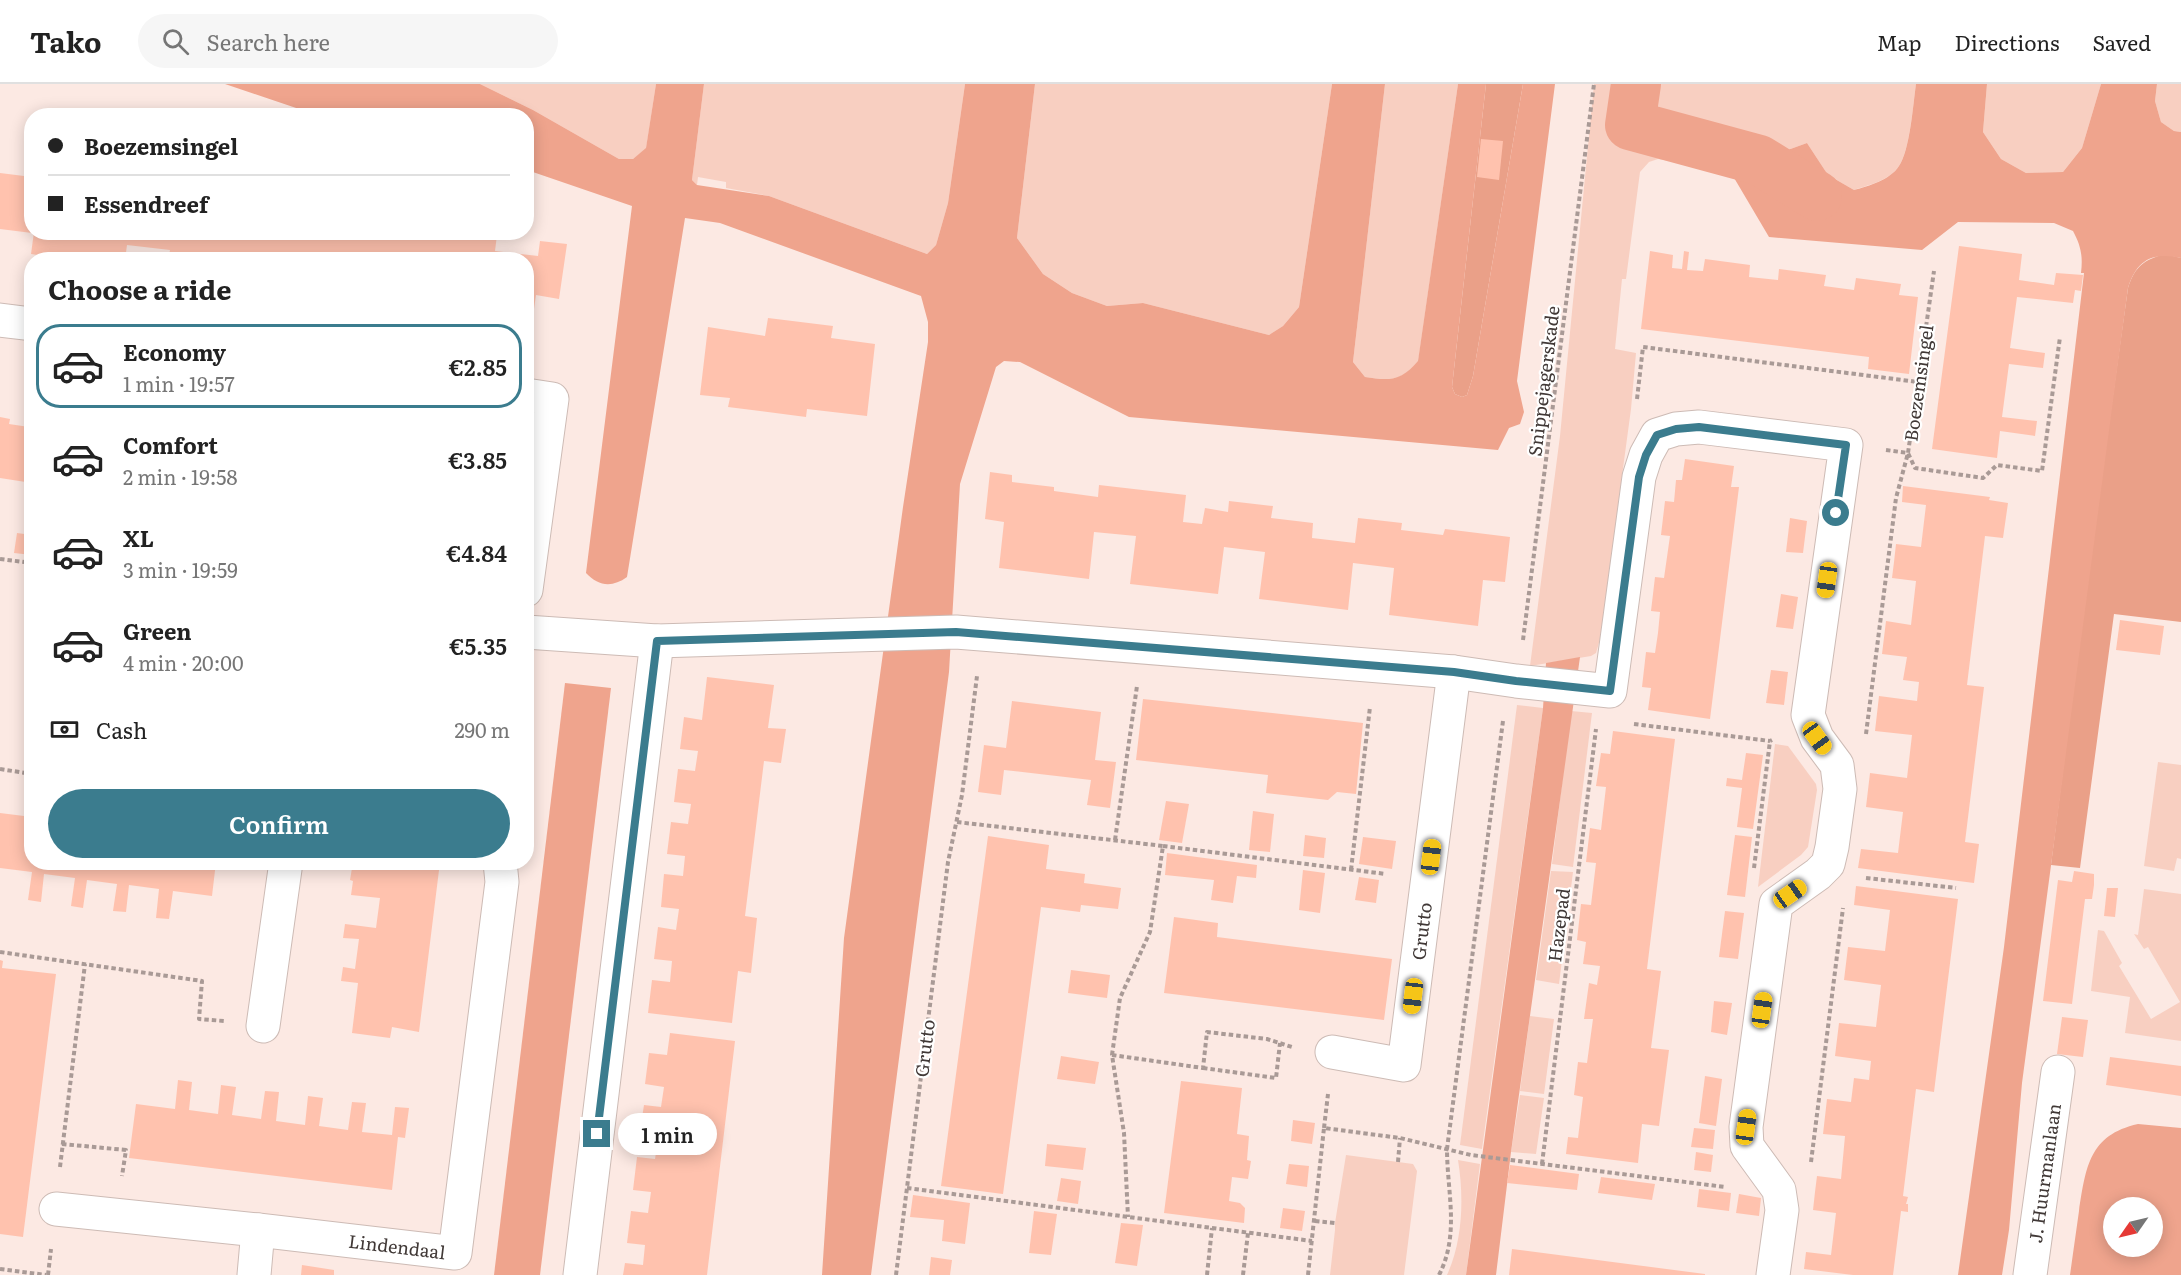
<!DOCTYPE html>
<html lang="en">
<head>
<meta charset="utf-8">
<style>
  body { margin:0; font-family:Literata,serif; background:#f6f6f6; color:#222; height:100vh; display:flex; flex-direction:column; font-size:22px; white-space:nowrap }
  * { box-sizing:border-box; margin:0 }
  p { font-size:20px; color:#767676 }
  .icon { flex:none; width:33px; height:33px; fill:none; stroke:currentColor; stroke-width:2; stroke-linecap:round; stroke-linejoin:round }
  .map { position:relative; flex:1; overflow:hidden }
  .drawer { position:absolute; left:24px; top:168px; width:510px; height:618px; display:flex; flex-direction:column; background:#fff; border-radius:24px; box-shadow:0 3px 15px #0003 }
  .drawer>* { flex:none }
  .hud { position:absolute; left:24px; top:24px; width:510px; height:132px; border-radius:24px; box-shadow:0 3px 15px #0003; display:grid; align-content:center; height:132px; padding:0 24px; background:#fff }
  .needle { width:39px; rotate:236deg }
  .buttons { position:absolute; left:2103px; top:1113px; display:grid; gap:12px }
  .buttons a { display:grid; place-items:center; width:60px; height:60px; border-radius:50%; background:#fff; box-shadow:0 3px 15px #0003; font-size:30px }
  .end { position:absolute; width:27px; height:27px; margin:-14px; border:8px solid #3b7c8e; background:#fff; box-shadow:0 0 0 3px #fff }
  .from { border-radius:50% }
  .bubble { position:absolute; height:42px; border-radius:21px; background:#fff; box-shadow:0 3px 15px #0003; font-size:20px; font-weight:600; line-height:42px; text-align:center }
  .car { position:absolute; width:18px; height:36px; margin:-18px -9px; border-radius:8px; box-shadow:0 0 4px 2px #0007; background:linear-gradient(#f5c518 24%,#345 0 40%,#f5c518 0 76%,#345 0 86%,#f5c518 0) }
  .hud b { display:flex; align-items:center; gap:21px; height:57px; font-size:22px }
  .hud b+b { border-top:2px solid #e0e0e0 }
  .hud i { width:15px; height:15px; background:#222 }
  ul { padding:0; list-style:none }
  li { display:flex; align-items:center; gap:18px; height:84px; margin:0 12px 9px; padding:0 12px; border:3px solid transparent; border-radius:24px }
  li div { flex:1 }
  li b { display:block; font-size:22px }
  li em { font-style:normal; font-weight:600 }
  li.selected { border-color:#3b7c8e }
  li>.icon { width:54px; height:54px; stroke-width:1.5 }
  h2 { padding:0 24px; font-size:27px; line-height:72px }
  .pay { display:flex; align-items:center; gap:15px; height:66px; padding:0 24px; font-size:22px }
  .pay p { margin-inline-start:auto }
  .button { display:flex; gap:12px; margin-top:auto; padding:12px 24px }
  .button a { flex:1; height:69px; border-radius:36px; background:#3b7c8e; color:#fff; font-size:24px; font-weight:600; line-height:69px; text-align:center }
  header { display:flex; align-items:center; gap:36px; box-sizing:border-box; height:84px; padding:0 30px; background:#fff; border-bottom:2px solid #e0e0e0 }
  header strong { font-size:28px }
  nav { display:flex; gap:33px; margin-inline-start:auto; font-size:21px }
  .search { width:420px; height:54px; background:#f6f6f6; display:flex; align-items:center; gap:15px; box-sizing:border-box; padding:0 21px; border-radius:33px; color:#767676; font-size:22px }
  .map>svg:first-child { display:block }
  .green { fill:#f8cfc1 }
  .forest { fill:#eaa088 }
  .water { fill:#efa48d; fill-rule:evenodd }
  .lines { fill:none; stroke-linecap:round; stroke-linejoin:round }
  .canal { stroke:#efa48d; stroke-width:50 }
  .building { fill:#ffc2ae }
  .street-casing { stroke:#cdbbb5; stroke-width:35 }
  .path { stroke:#a99a96; stroke-width:4; stroke-dasharray:4.5 3; stroke-linecap:butt }
  .street { stroke:#fff; stroke-width:33 }
  .route { stroke:#3b7c8e; stroke-width:8 }
  .labels { text-anchor:middle; dominant-baseline:central; stroke-width:4.5; stroke-linejoin:round; paint-order:stroke }
  .street-label { font-size:18px; fill:#413937; stroke:#fff }
</style>
</head>
<body>
<header>
<strong>Tako</strong>
<div class="search"><svg class="icon" aria-label="search" viewBox="0 0 24 24"><circle cx="10" cy="10" r="6"/><path d="M15 15l6 6"/></svg>Search here</div>
<nav><a>Map</a><a>Directions</a><a>Saved</a></nav>
</header>
<div class="map">
<svg width="2181" height="1191" viewBox="0 0 2181 1191">
  <rect width="100%" height="100%" fill="#fce9e3"/>
  <g class="green">
    <path d="M480 0H656L646 65 633 75H619L533 26Z"/>
    <path d="M704 0H965L948 119 936 161 927 170 769 112 726 104V98L698 93 697 101 692 96Z"/>
    <path d="M1035 0H1332L1299 223 1283 242 1269 251 1143 219 1107 222 1072 209 1043 190 1017 154Z"/>
    <path d="M1385 0H1458L1418 278C1401 297 1390 297 1365 293L1353 278Z"/>
    <path d="M1594 0H1916C1913 21 1910 65 1899 82 1890 96 1869 101 1854 106L1828 91 1807 59 1730 87 1658 75 1649 78 1640 88 1626 195H1622L1615 265 1636 269 1631 325 1600 555 1596 569 1591 572 1530 582 1560 352Z"/>
    <path d="M1987 0H2101L2082 64 2063 88 2026 89 2001 75 1983 48Z"/>
    <path d="M2157 0H2181V48L2174 47 2161 38 2155 17Z"/>
    <path d="M1517 621 1543 624 1482 1065 1460 1061Z"/>
    <path d="M1571 627 1592 629 1573 783 1552 780Z"/>
    <path d="M1775 660 1788 662 1816 700 1817 706 1808 763 1801 771 1758 803Z"/>
    <path d="M2158 678 2181 681V775L2177 774 2174 787 2144 782Z"/>
    <path d="M1551 787 1573 788 1559 900 1536 896Z"/>
    <path d="M2144 805 2181 810V957L2125 949 2130 913 2091 907 2098 846 2104 847 2122 879 2119 882 2151 935 2180 918 2148 863 2144 865 2134 850 2138 851Z"/>
    <path d="M1530 932 1554 935 1544 1010 1520 1007Z"/>
    <path d="M1520 1011 1544 1014 1536 1070 1511 1068Z"/>
    <path d="M1346 1071 1413 1080 1417 1087 1404 1191H1330L1335 1146V1139Z"/>
    <path d="M1458 1076 1480 1080 1466 1191H1447C1463 1156 1464 1113 1458 1076Z"/>
  </g>
  <g class="forest">
    <path d="M1486 0H1523L1473 292 1467 311 1462 313 1455 310 1452 303Z"/>
    <path d="M2165 170 2181 174V538L2114 530 2080 784 2051 781 2084 519 2128 204C2135 182 2144 176 2165 170Z"/>
  </g>
  <g class="water">
    <path d="M225 0H480L533 26 619 75H633L646 64 656 0H704L692 96 697 101 769 112 927 170 936 161 948 119 965 0H1035L1017 154 1043 190 1072 209 1107 222 1143 219 1269 251 1283 242 1299 223 1332 0H1385L1353 278 1365 293C1390 297 1401 297 1418 277L1458 0H1486L1452 303 1455 310 1462 313 1467 311 1473 292 1523 0H1555L1517 297 1524 328 1520 340 1509 344 1498 366 1129 333 1020 278 1004 277 996 283 960 400 949 588 871 1191H822L844 854 903 423 928 258V238L921 212 720 139 685 134 627 493C612 504 598 502 586 489L632 122 527 86 526 32 332 31 305 27Z"/>
    <path d="M1916 0H1987L1983 48 2001 75 2026 89 2063 88 2082 64 2101 0H2157L2155 17 2161 38 2174 47 2181 48V174C2153 168 2137 175 2128 204L2022 999 2009 1146 2002 1191H1958L2004 863 2084 189H2081C2083 172 2081 162 2073 147L2054 139 1958 138 1922 166 1769 153 1730 87 1807 59 1828 91 1854 106C1869 102 1890 96 1899 82 1910 66 1913 21 1916 0Z"/>
    <path d="M1580 573 1511 1068 1496 1191H1466L1543 624 1546 579Z"/>
    <path d="M565 599 611 604 540 1191H494Z"/>
    <path d="M2138 1040 2181 1044V1191H2070C2073 1170 2076 1148 2079 1127 2086 1083 2089 1051 2138 1040ZM2114 1124H2152V1162H2114Z"/>
  </g>
  <g class="lines">
    <path class="canal" d="M1636 0 1630 41 1759 76 1817 112"/>
  </g>
  <g class="building">
    <path d="M1481 55 1503 57 1499 96 1477 93Z"/>
    <path d="M0 89 32 93V149L0 145Z"/>
    <path d="M34 148H356L404 155 405 148H476L497 151 495 167 538 172 540 157 567 160 559 215 536 211 533 232 526 231V176H168L170 166 127 161 125 176H71L31 170Z"/>
    <path d="M1959 162 2022 170 2019 196 2054 201 2056 189 2083 191 2081 207 2075 206 2073 219 2017 213 2010 264 2045 269 2043 284 2009 280 2002 333 2037 337 2035 352 2000 347 1997 374 1932 365Z"/>
    <path d="M1650 167 1673 171 1672 184 1682 185 1684 167 1689 168 1687 186 1703 187 1705 175 1750 181 1749 193 1778 196 1779 185 1826 191 1824 202 1854 206 1856 194 1901 200 1899 211 1918 213 1909 290 1868 285 1869 273 1641 245Z"/>
    <path d="M768 234 833 242 831 254 875 260 867 332 807 325 806 333 728 323 730 314 700 311 708 243 765 252Z"/>
    <path d="M0 333 10 335 9 340 29 343 32 335V399L0 394Z"/>
    <path d="M1685 375 1734 382 1731 403H1739L1710 635 1648 626 1651 604 1642 603 1646 568 1655 569 1658 549 1660 528 1651 527 1655 493 1664 494 1670 452 1661 451 1665 417 1674 418 1676 396H1682Z"/>
    <path d="M990 388 1012 391V398L1054 403V407L1098 413 1099 401 1186 411 1183 438 1202 440 1205 424 1228 428 1229 417 1273 422 1271 434 1313 439 1312 454 1355 459 1358 434 1402 439 1401 446 1443 451 1445 445 1510 453 1505 498 1483 496 1478 542 1389 531 1394 484 1353 479 1348 526 1259 515 1265 468 1224 463 1218 510 1130 500 1136 452 1094 448 1089 495 999 484 1004 438 985 435Z"/>
    <path d="M1903 402 1990 413 1989 416 2008 419 2003 454 1985 452 1967 601 1984 603 1965 758 1979 760 1974 799 1858 784 1861 765 1898 769 1903 728 1866 723 1870 689 1907 694 1912 651 1875 647 1879 612 1917 617 1919 598 1903 596 1907 573 1882 570 1886 537 1911 541 1916 497 1892 494 1894 478 1896 460 1921 463 1926 421 1902 418Z"/>
    <path d="M1790 434 1807 437 1803 469 1786 468Z"/>
    <path d="M17 449 32 451V471L14 469Z"/>
    <path d="M1781 510 1798 513 1793 545 1776 543Z"/>
    <path d="M2120 536 2164 542 2160 571 2116 566Z"/>
    <path d="M1771 586 1788 588 1784 621 1766 619Z"/>
    <path d="M707 593 774 601 768 644 786 645 781 679 764 677 745 832 757 834 751 889 738 887 732 939 648 929 652 896 670 898 672 877 654 875 658 843 676 846 679 825 661 823 664 790 683 792 685 772 667 770 671 738 688 740 691 720 674 718 678 685 695 687 698 667 680 665 684 633 702 636Z"/>
    <path d="M1143 615 1363 639 1356 710 1337 708 1328 716 1266 709 1268 691 1136 676Z"/>
    <path d="M1012 617 1101 628 1095 676 1116 678 1110 724 1087 721 1091 696 1048 691 1004 686 1001 711 978 708 984 661 1006 664Z"/>
    <path d="M1613 647 1675 655 1647 885 1661 887 1651 964 1669 966 1659 1042 1642 1040 1638 1079 1566 1070 1568 1053 1578 1054 1583 1013 1574 1011 1578 978 1587 979 1593 935H1584L1589 899 1597 901 1600 882 1583 880 1586 858 1577 856 1581 820 1591 821 1596 779 1586 778 1590 744 1601 746 1606 703 1596 702 1601 669 1610 670Z"/>
    <path d="M1746 669 1763 671 1753 745 1737 743 1742 704 1726 702 1727 694 1742 696Z"/>
    <path d="M1166 717 1189 720 1182 759 1159 756Z"/>
    <path d="M1253 727 1274 730 1270 768 1249 766Z"/>
    <path d="M0 729 32 733V778H216L212 812 173 807 169 835 156 834 159 805 129 801 126 828 113 827 117 800 87 796 83 824 71 822 75 794 44 790 41 818 28 816 32 788 0 784Z"/>
    <path d="M1305 751 1326 754 1324 774 1303 772Z"/>
    <path d="M1735 751 1752 753 1745 813 1727 811Z"/>
    <path d="M988 752 1049 761 1046 785 1085 790 1084 799 1121 804 1118 825 1081 821 1080 828 1041 823 1003 1110 941 1102Z"/>
    <path d="M1363 753 1396 757 1392 785 1359 780Z"/>
    <path d="M1167 769 1257 781 1256 794 1237 792 1233 819 1211 816 1214 796 1165 791Z"/>
    <path d="M353 778H440L419 948 392 943 390 954 352 949 358 899 341 897 343 883 355 885 359 855 343 854 345 840 376 844 380 814 351 811 353 797 350 796Z"/>
    <path d="M1303 786 1325 789 1320 829 1299 826Z"/>
    <path d="M2074 787 2094 790V801L2092 815H2085L2072 920 2043 917 2058 796 2072 798Z"/>
    <path d="M1359 793 1379 796 1376 819 1355 816Z"/>
    <path d="M1856 802 1958 815 1934 1008 1916 1005 1903 1112 1908 1113 1906 1120H1908V1128L1901 1127 1893 1191H1853L1804 1185 1806 1168 1831 1171 1836 1129 1813 1126 1815 1108 1817 1092 1841 1095 1845 1052 1823 1050 1827 1015 1851 1018 1854 994 1869 996 1871 977 1835 972 1839 939 1876 943 1881 901 1844 896 1848 863 1885 867 1890 826 1854 821Z"/>
    <path d="M2107 804H2118L2115 833 2104 832Z"/>
    <path d="M1725 827 1744 829 1738 875 1719 873Z"/>
    <path d="M1174 833 1218 839 1217 853 1392 875 1384 936 1164 909Z"/>
    <path d="M0 876 3 877 2 884 56 890 23 1153 0 1150Z"/>
    <path d="M1071 886 1110 891 1107 914 1068 909Z"/>
    <path d="M1714 917 1732 919 1727 951 1711 948Z"/>
    <path d="M2062 933 2088 936 2083 973 2057 970Z"/>
    <path d="M670 949 735 957 707 1191H623L625 1179 643 1181 645 1161 627 1159 631 1127 648 1129 651 1108 633 1106 637 1073 655 1075 658 1056 639 1053 644 1021 661 1023 664 1003 645 1000 649 969 667 971Z"/>
    <path d="M1061 972 1099 978 1095 1000 1057 995Z"/>
    <path d="M2110 973 2181 982V1012L2106 1001Z"/>
    <path d="M1705 992 1722 995 1716 1042 1699 1039Z"/>
    <path d="M178 996 192 998 189 1026 218 1030 221 1001 236 1003 232 1031 261 1035 265 1007 279 1008 276 1037 305 1041 308 1012 323 1014 319 1042 348 1046 352 1018 366 1019 362 1048 392 1051 395 1023 409 1024 405 1054 398 1053 392 1106 129 1074 136 1020 175 1025Z"/>
    <path d="M1181 997 1242 1004 1237 1050 1249 1052 1247 1076 1251 1077 1248 1095 1232 1093 1229 1117 1240 1119 1245 1124 1244 1139 1164 1129Z"/>
    <path d="M1293 1036 1315 1039 1312 1060 1291 1057Z"/>
    <path d="M1694 1044 1715 1046 1713 1065 1691 1063Z"/>
    <path d="M1047 1060 1086 1064 1083 1086 1045 1082Z"/>
    <path d="M1696 1068 1713 1071 1711 1088 1694 1086Z"/>
    <path d="M1289 1080 1309 1082 1307 1103 1286 1100Z"/>
    <path d="M1510 1081 1579 1090 1577 1106 1507 1099Z"/>
    <path d="M1601 1093 1655 1100 1652 1116 1598 1109Z"/>
    <path d="M1061 1094 1081 1097 1078 1120 1057 1117Z"/>
    <path d="M1699 1105 1731 1109 1729 1127 1697 1123Z"/>
    <path d="M1739 1110 1761 1114 1759 1132 1736 1129Z"/>
    <path d="M913 1111 970 1119 965 1160 942 1157 944 1136 910 1133Z"/>
    <path d="M1283 1124 1305 1127 1302 1147 1280 1144Z"/>
    <path d="M1034 1127 1057 1130 1051 1171 1029 1169Z"/>
    <path d="M1121 1139 1143 1141 1137 1182 1115 1179Z"/>
    <path d="M1512 1165 1705 1190V1191H1509Z"/>
    <path d="M931 1173 952 1176 950 1191H929Z"/>
    <path d="M302 1181 334 1186V1191H301Z"/>
  </g>
  <g class="lines">
    <defs>
      <g id="street">
        <path d="M0 236 32 240"/>
        <path d="M526 311 552 315 526 506"/>
        <path d="M526 548 657 557 956 548 1454 588 1516 597 1610 607 1639 393 1646 371 1657 351 1676 345 1699 343 1846 361 1808 631 1817 654 1837 681 1840 705 1832 763 1828 780 1818 790 1776 820 1746 1043 1747 1062 1779 1106 1782 1126 1773 1191"/>
        <path d="M263 942 286 778"/>
        <path d="M1332 968 1404 981 1454 588"/>
        <path d="M56 1125 258 1146 455 1169 502 798 500 778"/>
        <path d="M254 1191 258 1146"/>
        <path d="M580 1191 657 557"/>
        <path d="M2030 1191 2058 988"/>
      </g>
    </defs>
    <use href="#street" class="street-casing"/>
    <g class="path">
      <path d="M1637 315 1643 263 1918 298"/>
      <path d="M1886 366 1908 369 1934 187"/>
      <path d="M0 475 32 479"/>
      <path d="M1523 556 1594 0"/>
      <path d="M1634 640 1770 657"/>
      <path d="M1866 650 1896 414 1908 369 1915 384 1983 394 1997 381 2042 387 2060 253"/>
      <path d="M0 685 32 690"/>
      <path d="M957 738 1163 762 1150 848 1120 914 1112 971 1124 1049 1128 1133"/>
      <path d="M1115 756 1137 602"/>
      <path d="M1163 762 1386 790"/>
      <path d="M1754 784 1770 657 1772 656"/>
      <path d="M1351 786 1370 623"/>
      <path d="M1866 794 1956 804"/>
      <path d="M0 868 202 897 199 935 224 937"/>
      <path d="M1112 971 1203 984 1207 948 1267 955 1292 963"/>
      <path d="M1203 984 1276 994 1280 959"/>
      <path d="M1324 1044 1328 1010"/>
      <path d="M62 1060 126 1066 122 1092"/>
      <path d="M1398 1078 1400 1054"/>
      <path d="M1811 1078 1843 824"/>
      <path d="M1542 1080 1596 645"/>
      <path d="M60 1083 85 880"/>
      <path d="M907 1104 1312 1157"/>
      <path d="M1315 1137 1335 1139"/>
      <path d="M0 1185 46 1191"/>
      <path d="M48 1191 51 1165"/>
      <path d="M896 1191 948 778 962 711 977 592"/>
      <path d="M1207 1191 1212 1144"/>
      <path d="M1243 1191 1248 1149"/>
      <path d="M1308 1191 1324 1044 1400 1054 1471 1071 1725 1103"/>
      <path d="M1439 1191C1460 1150 1447 1108 1447 1065L1503 637"/>
    </g>
    <use href="#street" class="street"/>
  </g>
  <g class="lines">
    <path class="route" d="M597 1050 657 557 956 548 1454 588 1516 597 1610 607 1639 393 1646 371 1657 351 1676 345 1699 343 1846 361 1836 429"/>
  </g>
  <g class="labels">
    <g class="street-label">
      <text transform="translate(1543 297) rotate(-83)">Snippejagerskade</text>
      <text transform="translate(1918 299) rotate(-82)">Boezemsingel</text>
      <text transform="translate(1558 841) rotate(-83)">Hazepad</text>
      <text transform="translate(1421 847) rotate(-83)">Grutto</text>
      <text transform="translate(924 964) rotate(-83)">Grutto</text>
      <text transform="translate(2044 1089) rotate(-82)">J. Huurmanlaan</text>
      <text transform="translate(397 1162) rotate(7)">Lindendaal</text>
    </g>
  </g>
</svg>
<div class="buttons">
<a><svg class="needle" viewBox="-14 -14 28 28"><path d="M0-13l5 13h-10z" fill="#e53935"/><path d="M0 13l5-13h-10z" fill="#767676"/></svg></a>
</div>
<i class="end from" style="left:1836px;top:429px"></i>
<i class="end" style="left:597px;top:1050px"></i>
<div class="bubble" style="left:618px;top:1029px;width:99px">1 min</div>
<i class="car" style="left:1827px;top:496px;rotate:188deg"></i>
<i class="car" style="left:1817px;top:654px;rotate:144deg"></i>
<i class="car" style="left:1431px;top:773px;rotate:7deg"></i>
<i class="car" style="left:1790px;top:810px;rotate:55deg"></i>
<i class="car" style="left:1413px;top:912px;rotate:187deg"></i>
<i class="car" style="left:1762px;top:926px;rotate:8deg"></i>
<i class="car" style="left:1746px;top:1043px;rotate:8deg"></i>
<div class="hud">
<b><i class="from"></i>Boezemsingel</b>
<b><i></i>Essendreef</b>
</div>
<section class="drawer">
<h2>Choose a ride</h2>
<ul>
<li class="selected"><svg class="icon" aria-label="car" viewBox="0 0 24 24"><path d="M5 17H2v-5l4-1 3-4h7l3 4 3 1v5h-3M9 17h6M6 11h13"/><circle cx="7" cy="17" r="2"/><circle cx="17" cy="17" r="2"/></svg><div><b>Economy</b><p>1 min · 19:57</p></div><em>€2.85</em></li>
<li><svg class="icon" aria-label="car" viewBox="0 0 24 24"><path d="M5 17H2v-5l4-1 3-4h7l3 4 3 1v5h-3M9 17h6M6 11h13"/><circle cx="7" cy="17" r="2"/><circle cx="17" cy="17" r="2"/></svg><div><b>Comfort</b><p>2 min · 19:58</p></div><em>€3.85</em></li>
<li><svg class="icon" aria-label="car" viewBox="0 0 24 24"><path d="M5 17H2v-5l4-1 3-4h7l3 4 3 1v5h-3M9 17h6M6 11h13"/><circle cx="7" cy="17" r="2"/><circle cx="17" cy="17" r="2"/></svg><div><b>XL</b><p>3 min · 19:59</p></div><em>€4.84</em></li>
<li><svg class="icon" aria-label="car" viewBox="0 0 24 24"><path d="M5 17H2v-5l4-1 3-4h7l3 4 3 1v5h-3M9 17h6M6 11h13"/><circle cx="7" cy="17" r="2"/><circle cx="17" cy="17" r="2"/></svg><div><b>Green</b><p>4 min · 20:00</p></div><em>€5.35</em></li>
</ul>
<div class="pay"><svg class="icon" aria-label="cash" viewBox="0 0 24 24"><path d="M3 7h18v10H3z"/><circle cx="12" cy="12" r="2"/></svg>Cash<p>290 m</p></div>
<div class="button"><a>Confirm</a></div>
</section>
</div>
</body>
</html>
